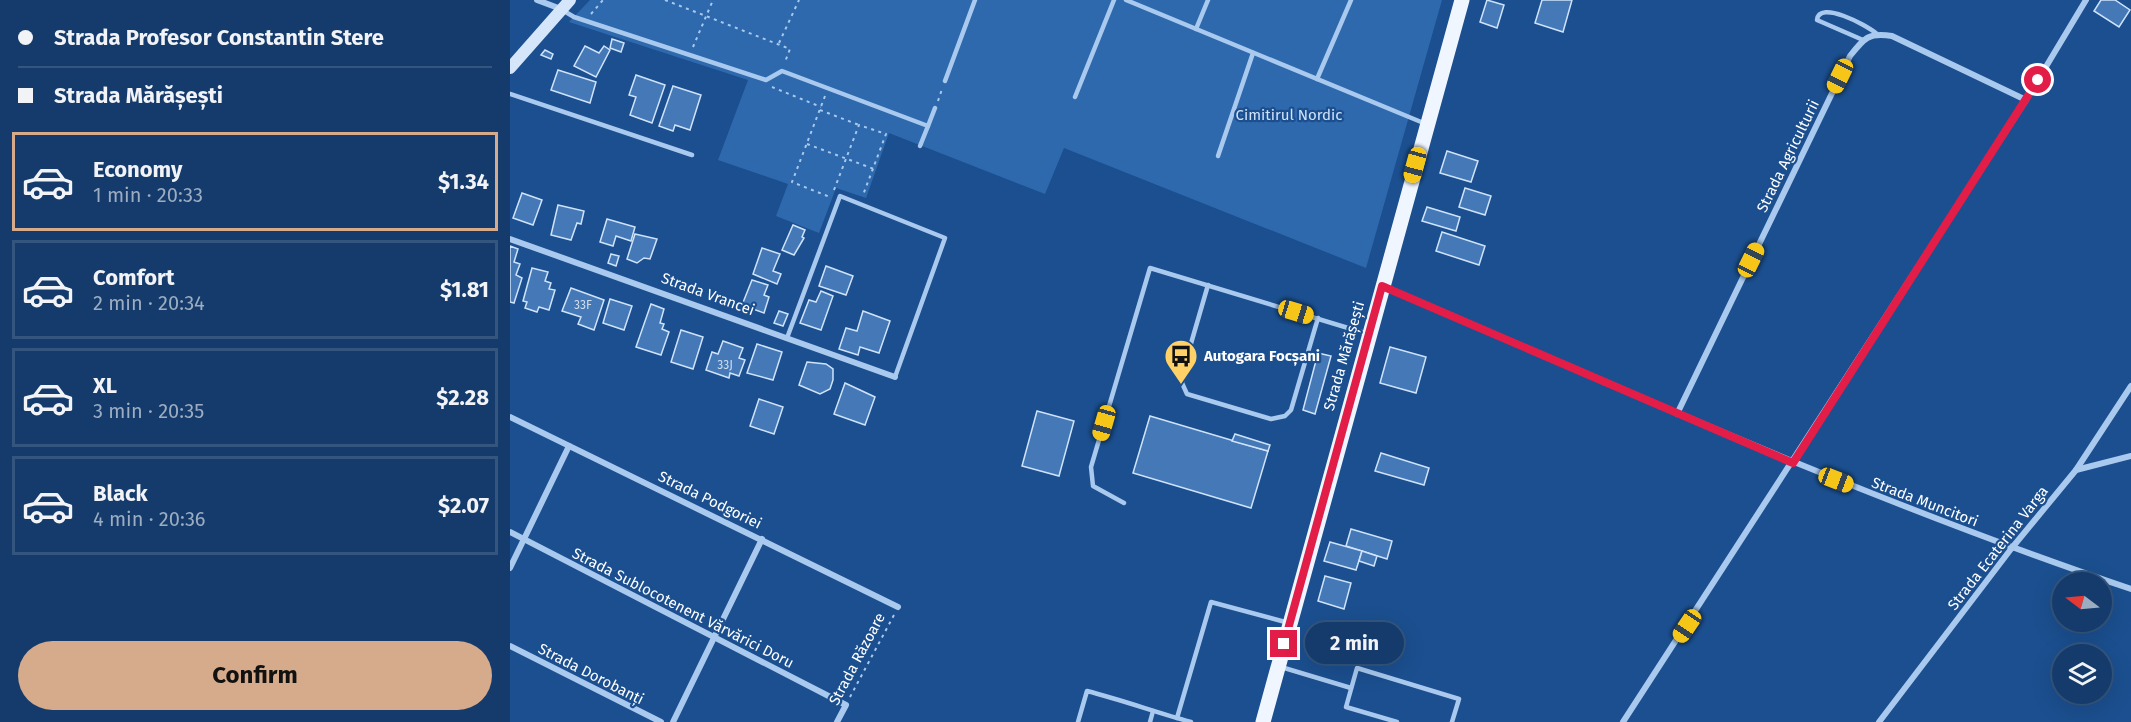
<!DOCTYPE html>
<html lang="en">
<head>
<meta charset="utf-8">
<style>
  body { margin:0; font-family:"Fira Sans",sans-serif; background:#1d4271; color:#f1f3f6; height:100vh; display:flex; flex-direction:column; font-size:22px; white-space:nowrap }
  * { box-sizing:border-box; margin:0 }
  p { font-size:20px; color:#9dadc1 }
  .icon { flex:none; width:33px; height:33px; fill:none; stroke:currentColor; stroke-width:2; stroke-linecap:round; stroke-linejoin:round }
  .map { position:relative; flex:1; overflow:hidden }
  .sheet { display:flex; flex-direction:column; background:#143b6b; width:510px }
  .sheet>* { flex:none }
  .banner { display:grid; align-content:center; height:132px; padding:0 18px; background:#143b6b }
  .needle { width:39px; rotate:286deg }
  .tools { position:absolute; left:1542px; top:572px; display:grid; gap:12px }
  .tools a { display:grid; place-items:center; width:60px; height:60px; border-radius:50%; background:#143b6b; box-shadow:0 6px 24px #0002,0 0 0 2px #33557e; font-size:30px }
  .end { position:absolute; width:27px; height:27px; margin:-14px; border:8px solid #e11d48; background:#fff; box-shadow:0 0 0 3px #fff }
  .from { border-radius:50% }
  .bubble { position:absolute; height:42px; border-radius:21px; background:#143b6b; box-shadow:0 6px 24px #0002,0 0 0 2px #33557e; font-size:20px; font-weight:700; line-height:42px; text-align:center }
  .car { position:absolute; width:18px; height:36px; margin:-18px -9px; border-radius:8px; box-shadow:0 0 4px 2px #0007; background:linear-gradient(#f5c518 24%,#345 0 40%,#f5c518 0 76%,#345 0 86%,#f5c518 0) }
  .banner b { display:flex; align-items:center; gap:21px; height:57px; font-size:22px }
  .banner b+b { border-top:2px solid #33557e }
  .banner i { width:15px; height:15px; background:#f1f3f6 }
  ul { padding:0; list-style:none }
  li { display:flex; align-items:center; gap:18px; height:99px; margin:0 12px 9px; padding:0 6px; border:3px solid #33557e; border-radius:0px }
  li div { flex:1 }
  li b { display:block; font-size:22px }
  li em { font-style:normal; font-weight:700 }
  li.on { border-color:#d6ab8b }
  li>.icon { width:54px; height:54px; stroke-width:1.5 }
  .action { display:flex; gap:12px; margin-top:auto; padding:12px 18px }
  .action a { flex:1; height:69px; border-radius:36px; background:#d6ab8b; color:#111; font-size:24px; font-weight:700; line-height:69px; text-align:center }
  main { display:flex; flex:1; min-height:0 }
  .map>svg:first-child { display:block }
  .green { fill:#2e69ad }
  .building { fill:#4478b7; stroke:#cfe3fa; stroke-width:1.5 }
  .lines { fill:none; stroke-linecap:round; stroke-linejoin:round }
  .path { stroke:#a9c9ee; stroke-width:2; stroke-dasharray:3 4.5; stroke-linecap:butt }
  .lane { stroke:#a9c9ee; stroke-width:4.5 }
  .street { stroke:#a9c9ee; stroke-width:6 }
  .secondary { stroke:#d6e6fa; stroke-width:12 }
  .primary { stroke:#f0f6ff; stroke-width:15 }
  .route { stroke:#e11d48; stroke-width:8 }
  .labels { text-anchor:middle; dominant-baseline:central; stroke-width:4.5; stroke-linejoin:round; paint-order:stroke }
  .number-label { font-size:12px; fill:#d0dded }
  .park-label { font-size:15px; fill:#cfe3fa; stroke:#1b4f8f }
  .street-label { font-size:15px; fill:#fff; stroke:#1b4f8f }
  .poi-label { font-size:15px; font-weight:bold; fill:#fff; stroke:#1b4f8f; text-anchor:start }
</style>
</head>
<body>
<main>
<section class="sheet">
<div class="banner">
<b><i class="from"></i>Strada Profesor Constantin Stere</b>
<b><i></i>Strada Mărășești</b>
</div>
<ul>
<li class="on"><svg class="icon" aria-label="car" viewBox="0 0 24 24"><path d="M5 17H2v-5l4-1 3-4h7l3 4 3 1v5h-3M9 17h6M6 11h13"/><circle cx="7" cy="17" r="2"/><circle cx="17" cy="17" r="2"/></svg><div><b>Economy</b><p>1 min · 20:33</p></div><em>$1.34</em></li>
<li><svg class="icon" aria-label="car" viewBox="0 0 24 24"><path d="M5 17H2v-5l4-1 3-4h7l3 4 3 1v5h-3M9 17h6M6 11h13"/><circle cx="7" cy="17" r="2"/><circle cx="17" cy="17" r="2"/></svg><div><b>Comfort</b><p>2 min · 20:34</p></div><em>$1.81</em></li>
<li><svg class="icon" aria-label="car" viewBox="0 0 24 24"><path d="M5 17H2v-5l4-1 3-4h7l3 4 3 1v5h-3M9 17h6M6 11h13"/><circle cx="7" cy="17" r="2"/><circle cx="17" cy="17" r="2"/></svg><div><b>XL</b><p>3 min · 20:35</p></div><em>$2.28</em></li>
<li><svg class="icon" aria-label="car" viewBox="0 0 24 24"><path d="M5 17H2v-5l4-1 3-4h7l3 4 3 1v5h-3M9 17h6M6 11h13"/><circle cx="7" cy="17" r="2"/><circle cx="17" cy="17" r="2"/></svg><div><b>Black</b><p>4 min · 20:36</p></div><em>$2.07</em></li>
</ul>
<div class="action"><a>Confirm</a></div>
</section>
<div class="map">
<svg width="1621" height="722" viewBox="0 0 1621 722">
  <rect width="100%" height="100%" fill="#1b4f8f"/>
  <path class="green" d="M80 0H932L856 268 554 148 535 194 379 133 356 198 326 188 309 233 266 216 278 184 208 160 238 80 59 22Z"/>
  <g class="building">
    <path d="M977 0 994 5 987 28 970 22Z"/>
    <path d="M1032 0H1062L1053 32 1025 23Z"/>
    <path d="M1591 0H1605L1620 10 1609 27 1584 11Z"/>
    <path d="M102 39 114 43 111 52 100 48Z"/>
    <path d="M75 46 89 53 94 46 100 50 86 77 64 66Z"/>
    <path d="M35 50 43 54 41 59 31 55Z"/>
    <path d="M48 70 86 82 80 103 41 90Z"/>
    <path d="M126 75 155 85 142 123 120 115 126 97 119 95Z"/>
    <path d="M163 86 191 95 180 130 165 125 163 131 149 126Z"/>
    <path d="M937 151 968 161 961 182 930 173Z"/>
    <path d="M955 188 981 196 975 215 949 207Z"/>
    <path d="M12 193 32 200 23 225 3 218Z"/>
    <path d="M48 205 74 211 71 224 67 223 61 240 41 235Z"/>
    <path d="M917 207 950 217 946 231 912 221Z"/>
    <path d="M97 219 125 227 121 241 106 236 103 246 90 242Z"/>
    <path d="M283 225 295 230 292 237 294 238 284 255 272 250Z"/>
    <path d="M932 232 975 246 969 265 926 251Z"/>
    <path d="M125 234 147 239 140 259 134 258 127 263 117 259Z"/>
    <path d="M0 246 8 249 4 262 10 264 6 275 12 278 4 303 0 302Z"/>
    <path d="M252 248 270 254 263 271 271 274 267 284 243 274Z"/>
    <path d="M101 254 109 256 106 266 98 263Z"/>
    <path d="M316 266 343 276 336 295 309 286Z"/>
    <path d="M22 268 38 272 35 281 41 283 39 289 45 290 39 310 29 307 27 312 15 308 17 302 13 301Z"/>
    <path d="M242 280 258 285 254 295 259 297 254 313 232 305Z"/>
    <path d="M61 288 94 300 84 330 68 324 71 317 52 311Z"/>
    <path d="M311 291 323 296 311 330 290 323 299 300 306 302Z"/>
    <path d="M100 299 122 306 114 330 93 323Z"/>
    <path d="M141 304 154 309 150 323 154 324 152 329 159 332 151 355 126 347Z"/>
    <path d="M269 311 278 314 273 326 264 323Z"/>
    <path d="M353 311 380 321 369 353 350 347 348 355 329 349 336 328 347 331Z"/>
    <path d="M171 330 193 337 183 369 161 362Z"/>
    <path d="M213 341 233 348 229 358 235 360 229 376 220 373 219 378 196 370 202 352 208 354Z"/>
    <path d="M247 344 272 352 263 380 237 373Z"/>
    <path d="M880 347 916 357 906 393 870 383Z"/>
    <path d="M808 353 821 356 805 414 793 410Z"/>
    <path d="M297 362 316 364 323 369V380L320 389 310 394 289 385Z"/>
    <path d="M335 383 365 397 355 425 324 414Z"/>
    <path d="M249 399 273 407 264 434 240 426Z"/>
    <path d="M527 411 564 421 549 476 512 466Z"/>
    <path d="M640 416 758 451 741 508 623 473Z"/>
    <path d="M725 434 760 445 758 451 722 441Z"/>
    <path d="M871 453 919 468 914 485 865 471Z"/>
    <path d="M841 529 882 541 877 559 836 546Z"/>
    <path d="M820 542 852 551 846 570 814 561Z"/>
    <path d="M852 551 867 556 864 566 849 561Z"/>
    <path d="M815 576 841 583 834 609 808 601Z"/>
  </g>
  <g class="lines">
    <g class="path">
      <path d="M155 0 280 49 275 62"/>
      <path d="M81 14 93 0"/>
      <path d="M269 43 289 0"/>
      <path d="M183 47 203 0"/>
      <path d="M262 87 311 107"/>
      <path d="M315 96 282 182 320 197"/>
      <path d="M428 101 432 89"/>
      <path d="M310 110 349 125"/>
      <path d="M297 144 364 169"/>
      <path d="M324 190 349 125 376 134 353 195"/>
      <path d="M340 697 384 615"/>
    </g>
    <g class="lane">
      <path d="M616 0 916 124"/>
      <path d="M54 11 64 17 256 80 272 71 418 126 425 108"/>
      <path d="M686 29 698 0"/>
      <path d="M1353 40 1307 20C1309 0 1355 24 1367 34"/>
      <path d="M807 79 841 0"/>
      <path d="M435 81 465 0"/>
      <path d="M0 94 182 155"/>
      <path d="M565 97 604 0"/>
      <path d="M410 146 418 126"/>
      <path d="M708 156 743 53"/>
      <path d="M698 285 673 371 672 383 677 394 761 419 775 416 781 410 808 318"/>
      <path d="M277 338 330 196 435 238 385 377"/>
      <path d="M614 503 583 486 581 467 640 268 858 334"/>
      <path d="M771 667 841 688"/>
      <path d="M667 718 701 602 779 623"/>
      <path d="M568 722 577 691C612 700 645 712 681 722"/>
      <path d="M640 722 643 711"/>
      <path d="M887 722 836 707 847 668 949 699 942 722"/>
    </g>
    <g class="street">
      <path d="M27 0 51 9"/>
      <path d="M0 239 385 377"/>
      <path d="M874 287C1121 393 1366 503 1621 589"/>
      <path d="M1167 414 1340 56C1354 38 1359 32 1382 36L1516 100"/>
      <path d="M0 417 388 607"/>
      <path d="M1566 470 1621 456"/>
      <path d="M0 532 336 705 327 722"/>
      <path d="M0 568 59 446"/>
      <path d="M0 646 151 722"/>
      <path d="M163 722 252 539"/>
      <path d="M1113 722 1516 100 1576 0"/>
      <path d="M1369 722 1501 549 1566 470 1621 386"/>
    </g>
    <path class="secondary" d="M0 68 60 0"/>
    <path class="primary" d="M753 722 952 0"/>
  </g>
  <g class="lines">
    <path class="route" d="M774 644 872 286 1283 463 1528 80"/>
  </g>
  <defs>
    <symbol id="bus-pin" viewBox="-11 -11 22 30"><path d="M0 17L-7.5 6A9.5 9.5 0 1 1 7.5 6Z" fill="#ffd166" stroke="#1b4f8f"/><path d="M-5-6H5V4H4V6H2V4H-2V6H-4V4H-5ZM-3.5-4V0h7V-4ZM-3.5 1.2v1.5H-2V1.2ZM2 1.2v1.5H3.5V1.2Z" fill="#111"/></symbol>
  </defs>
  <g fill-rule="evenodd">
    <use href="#bus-pin" x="652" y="337" width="38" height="52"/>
  </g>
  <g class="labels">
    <g class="number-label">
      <text x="73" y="305">33F</text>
      <text x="215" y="365">33J</text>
    </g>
    <g class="park-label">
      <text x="779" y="115">Cimitirul Nordic</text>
    </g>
    <g class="street-label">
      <text transform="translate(1278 156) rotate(-64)">Strada Agriculturii</text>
      <text transform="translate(198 294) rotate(20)">Strada Vrancei</text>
      <text transform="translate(834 356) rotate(-74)">Strada Mărășești</text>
      <text transform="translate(200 500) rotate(26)">Strada Podgoriei</text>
      <text transform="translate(1415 502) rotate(21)">Strada Muncitori</text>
      <text transform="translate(1488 548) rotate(-52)">Strada Ecaterina Varga</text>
      <text transform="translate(173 608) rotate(27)">Strada Sublocotenent Vărvărici Doru</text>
      <text transform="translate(347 659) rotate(-62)">Strada Răzoare</text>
      <text transform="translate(81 674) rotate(27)">Strada Dorobanți</text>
    </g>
    <g class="poi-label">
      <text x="694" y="356">Autogara Focșani</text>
    </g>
  </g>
</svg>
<div class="tools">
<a><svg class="needle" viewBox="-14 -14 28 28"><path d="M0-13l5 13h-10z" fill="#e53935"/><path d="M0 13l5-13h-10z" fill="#9dadc1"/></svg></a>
<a><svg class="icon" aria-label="layers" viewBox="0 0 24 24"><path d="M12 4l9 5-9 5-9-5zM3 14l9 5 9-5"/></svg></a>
</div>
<i class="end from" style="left:1528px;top:80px"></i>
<i class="end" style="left:774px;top:644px"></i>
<div class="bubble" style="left:795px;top:622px;width:99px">2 min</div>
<i class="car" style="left:1330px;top:76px;rotate:206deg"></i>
<i class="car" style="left:905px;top:165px;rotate:195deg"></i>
<i class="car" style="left:1241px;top:260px;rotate:26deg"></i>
<i class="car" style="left:786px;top:312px;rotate:107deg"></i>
<i class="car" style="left:594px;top:423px;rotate:196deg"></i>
<i class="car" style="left:1326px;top:480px;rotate:111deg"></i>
<i class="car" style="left:1177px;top:626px;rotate:214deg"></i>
</div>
</main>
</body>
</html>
